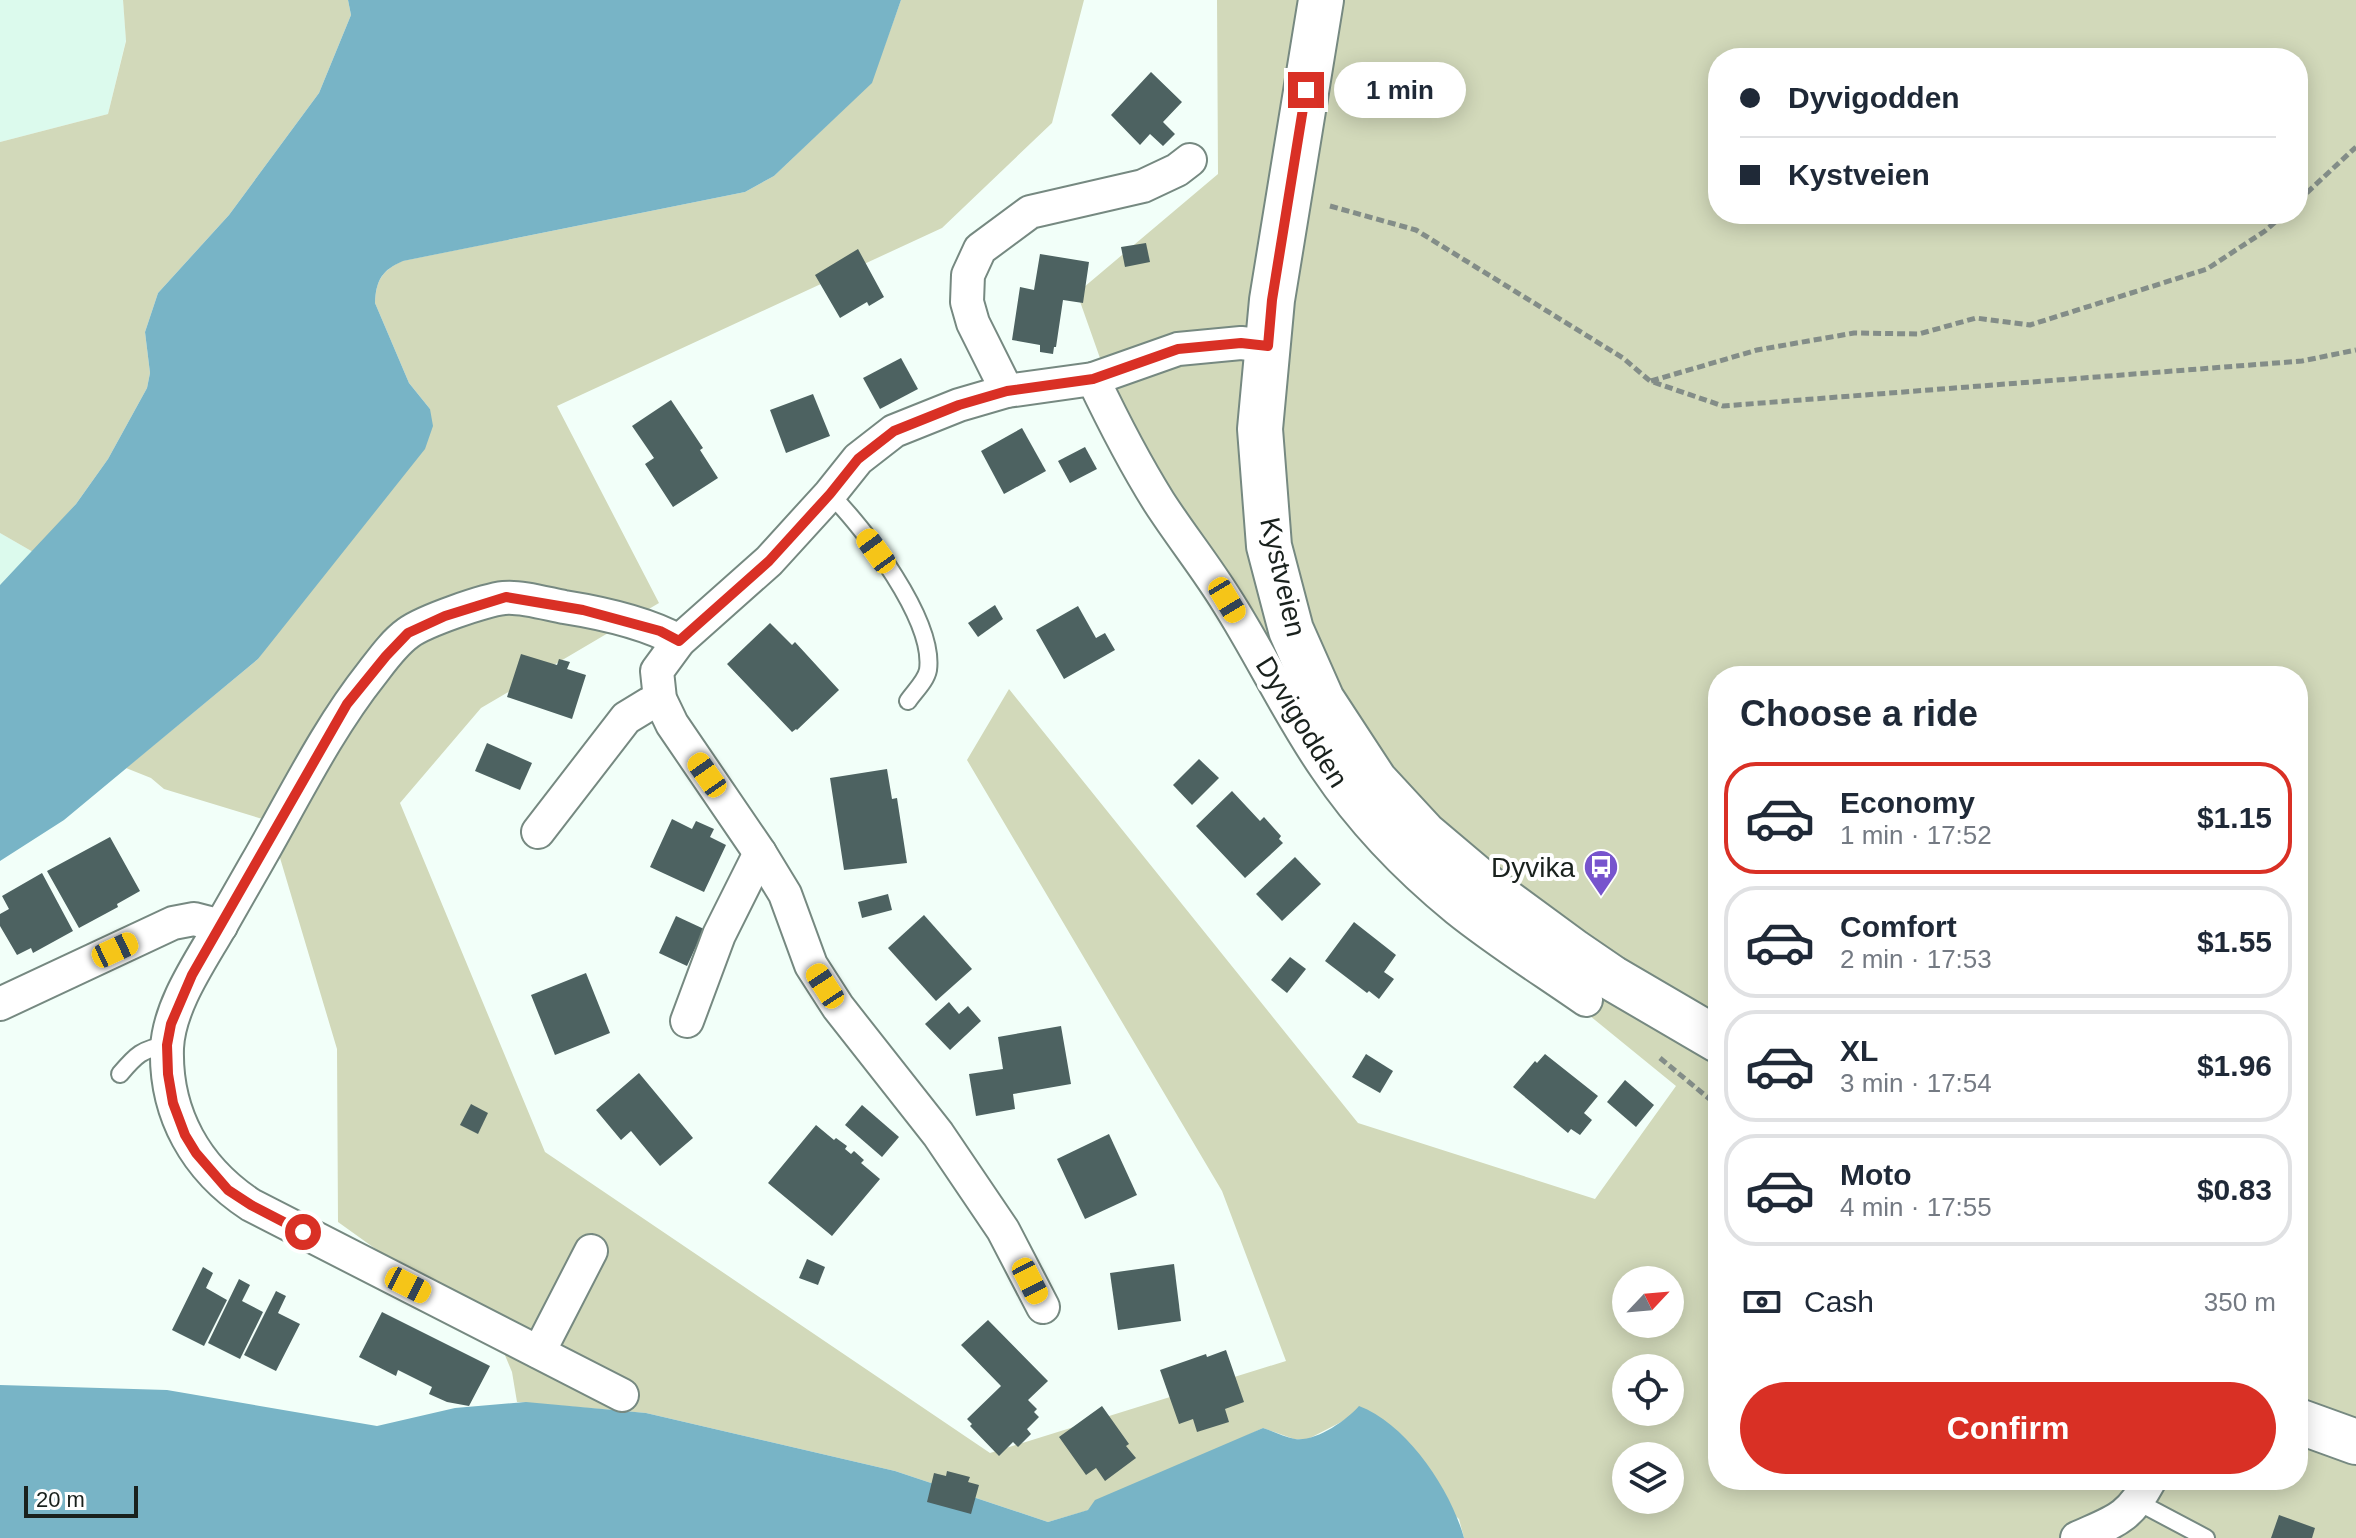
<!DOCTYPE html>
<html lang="en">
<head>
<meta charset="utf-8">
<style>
  body { margin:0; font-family:Arial,sans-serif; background:#f6f6f7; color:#1f2937; height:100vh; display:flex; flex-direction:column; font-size:30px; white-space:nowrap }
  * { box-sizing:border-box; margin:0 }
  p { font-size:26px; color:#747a83 }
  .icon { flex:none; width:44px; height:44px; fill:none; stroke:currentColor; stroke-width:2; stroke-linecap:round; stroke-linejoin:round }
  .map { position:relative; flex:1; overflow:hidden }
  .panel { position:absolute; left:1708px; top:666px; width:600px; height:824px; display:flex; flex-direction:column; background:#fff; border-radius:32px; box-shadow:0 4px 20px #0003 }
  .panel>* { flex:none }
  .guide { position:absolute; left:1708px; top:48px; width:600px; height:176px; border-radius:32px; box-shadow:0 4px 20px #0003; display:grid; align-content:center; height:176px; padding:0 32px; background:#fff }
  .needle { width:52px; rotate:64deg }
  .buttons { position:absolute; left:1612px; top:1266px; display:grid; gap:16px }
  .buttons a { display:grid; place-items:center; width:72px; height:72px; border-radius:50%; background:#fff; box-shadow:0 4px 20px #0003; font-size:40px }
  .scale { position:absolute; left:24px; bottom:20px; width:114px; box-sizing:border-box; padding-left:8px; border:4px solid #19211d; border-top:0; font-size:22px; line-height:28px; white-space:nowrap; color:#19211d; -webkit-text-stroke:6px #fff; paint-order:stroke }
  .end { position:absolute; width:36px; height:36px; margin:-18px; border:10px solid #d93025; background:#fff; box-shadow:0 0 0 4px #fff }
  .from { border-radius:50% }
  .bubble { position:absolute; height:56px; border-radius:28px; background:#fff; box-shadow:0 4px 20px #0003; font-size:26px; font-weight:800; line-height:56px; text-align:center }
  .car { position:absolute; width:24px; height:48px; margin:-24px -12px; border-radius:10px; box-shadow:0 0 6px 2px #0007; background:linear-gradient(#f5c518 24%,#345 0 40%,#f5c518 0 76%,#345 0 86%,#f5c518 0) }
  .guide b { display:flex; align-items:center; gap:28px; height:76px; font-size:30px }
  .guide b+b { border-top:2px solid #e0e1e3 }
  .guide i { width:20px; height:20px; background:#1f2937 }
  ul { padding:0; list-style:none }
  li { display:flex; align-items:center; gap:24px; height:112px; margin:0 16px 12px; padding:0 16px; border:4px solid #e0e1e3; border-radius:32px }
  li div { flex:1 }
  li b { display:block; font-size:30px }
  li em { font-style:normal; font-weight:800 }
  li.current { border-color:#d93025 }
  li>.icon { width:72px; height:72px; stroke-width:1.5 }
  h2 { padding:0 32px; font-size:36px; line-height:96px }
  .pay { display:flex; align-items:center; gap:20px; height:88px; padding:0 32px; font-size:30px }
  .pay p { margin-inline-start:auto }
  .button { display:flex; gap:16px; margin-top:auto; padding:16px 32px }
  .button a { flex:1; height:92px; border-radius:48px; background:#d93025; color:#fff; font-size:32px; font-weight:800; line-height:92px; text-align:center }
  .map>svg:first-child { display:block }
  .built { fill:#dcfaed }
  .green { fill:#d2d9ba; fill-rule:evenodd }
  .water { fill:#78b4c6 }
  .building { fill:#4d6261 }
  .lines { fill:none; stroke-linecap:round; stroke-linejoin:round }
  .service-casing { stroke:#768981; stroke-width:20 }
  .minor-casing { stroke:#768981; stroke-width:36 }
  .primary-casing { stroke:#768981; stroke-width:48 }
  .path { stroke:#838d88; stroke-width:5; stroke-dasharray:8 4; stroke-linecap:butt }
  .service { stroke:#fff; stroke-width:16 }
  .minor { stroke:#fff; stroke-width:32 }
  .primary { stroke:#fff; stroke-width:44 }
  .route { stroke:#d93025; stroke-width:10 }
  .labels { text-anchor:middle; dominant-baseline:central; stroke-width:8; stroke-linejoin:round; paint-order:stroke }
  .street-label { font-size:28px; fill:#19211d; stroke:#fff }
  .poi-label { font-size:28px; fill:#19211d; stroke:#fff; text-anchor:end }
</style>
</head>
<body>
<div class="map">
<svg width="2356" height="1538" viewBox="0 0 2356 1538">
  <rect width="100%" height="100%" fill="#f2fff9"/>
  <g class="built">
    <path d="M0 0H123L126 40 108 114 0 142Z"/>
    <path d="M0 533 33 552 0 585Z"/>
  </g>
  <g class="green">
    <path d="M123 0H348L351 15 319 93 229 215 158 293 145 332 150 373 147 388 108 459 76 504 33 552 0 533V142L108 114 126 41Z"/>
    <path d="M901 0H1084L1052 123 942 228 557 406 659 603 481 708 400 803 545 1152 990 1453 1286 1361 1222 1191 967 760 1009 689 1358 1123 1595 1199 1676 1086 1374 840 1112 392 1077 293 1218 174 1217 0H2356V1538H1464L1459 1519 1347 1419 1308 1439H1294L1263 1428 1089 1510 1048 1522 895 1471 646 1413 517 1402 512 1372 497 1336 338 1222 337 1049 269 821 164 789 151 778 126 768 258 659 430 409 409 383 375 303C376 280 382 271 402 261L745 192 774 176 871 83ZM1718 58H2298V214H1718ZM1718 676H2298V1480H1718ZM1626 1280H1670V1324H1626ZM1626 1368H1670V1412H1626ZM1626 1456H1670V1500H1626Z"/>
  </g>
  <g class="water">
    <path d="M348 0H901L872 83 774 176 745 192 403 261C382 270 376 280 375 303L409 383 430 409 433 426 425 449 258 659 64 820 0 861V585L76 504 108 459 147 388 150 373 145 332 158 293 229 215 319 93 351 15Z"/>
    <path d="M0 1385 167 1390 377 1426 455 1408 526 1402 646 1413 895 1471 1048 1522 1088 1510 1095 1500 1263 1428C1273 1431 1285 1437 1295 1439 1315 1442 1346 1421 1359 1406 1407 1424 1451 1490 1464 1538H0Z"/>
  </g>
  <g class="building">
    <path d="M1151 72 1182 102 1163 122 1175 134 1163 146 1150 134 1140 145 1111 115Z"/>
    <path d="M1146 243 1150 262 1125 267 1121 247Z"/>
    <path d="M858 249 884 297 869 306 867 302 840 318 815 275Z"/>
    <path d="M1040 254 1089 262 1083 303 1063 300 1056 347H1054L1053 354 1040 352V345L1012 340 1020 287 1034 290Z"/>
    <path d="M901 358 918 389 880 409 863 378Z"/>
    <path d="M813 394 830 436 786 453 770 410Z"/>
    <path d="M671 400 703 448 700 450 718 478 673 507 645 464 654 458 632 426Z"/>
    <path d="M1022 428 1046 471 1004 494 981 451Z"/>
    <path d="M1085 447 1097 469 1070 483 1058 461Z"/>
    <path d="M995 605 1003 619 978 637 968 623Z"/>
    <path d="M1078 606 1096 638 1105 633 1115 650 1064 679 1036 630Z"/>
    <path d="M770 623 792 645 795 642 839 690 797 730 796 729 792 732 727 664Z"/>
    <path d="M521 654 557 665 559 659 570 662 567 669 586 675 572 719 507 697Z"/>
    <path d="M487 743 532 763 520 790 475 771Z"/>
    <path d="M1199 759 1219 778 1192 805 1173 785Z"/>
    <path d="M887 769 892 799 897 798 907 863 844 870 830 778Z"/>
    <path d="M1232 791 1260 821 1264 817 1281 836 1279 839 1283 843 1245 878 1196 826Z"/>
    <path d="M672 819 692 829 696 821 714 829 710 837 726 845 704 892 650 867Z"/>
    <path d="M110 837 140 891 117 904 118 907 79 928 47 871Z"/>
    <path d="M1295 857 1321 884 1282 921 1256 894Z"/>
    <path d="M42 873 73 931 33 953 31 948 17 955 0 926V914L9 909 2 896Z"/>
    <path d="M888 894 892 910 862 918 858 902Z"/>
    <path d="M924 915 972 969 936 1001 888 948Z"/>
    <path d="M676 916 704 929 687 966 659 953Z"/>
    <path d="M1354 922 1396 955 1384 972 1394 979 1379 999 1369 991 1367 993 1325 961Z"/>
    <path d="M1290 957 1306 969 1287 993 1271 980Z"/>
    <path d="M586 973 610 1033 555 1055 531 995Z"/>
    <path d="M949 1002 959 1014 968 1006 981 1021 950 1050 925 1024Z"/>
    <path d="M1061 1026 1071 1084 1013 1094 1015 1109 976 1116 969 1074 1003 1069 998 1037Z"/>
    <path d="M1366 1054 1393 1071 1380 1093 1352 1077Z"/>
    <path d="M1545 1054 1598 1096 1584 1113 1592 1120 1580 1135 1571 1129 1568 1133 1513 1087 1535 1061 1537 1063Z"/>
    <path d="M639 1073 693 1138 660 1166 631 1131 621 1140 596 1110Z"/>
    <path d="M1625 1080 1654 1105 1636 1127 1607 1102Z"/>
    <path d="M471 1104 488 1113 478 1134 460 1125Z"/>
    <path d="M862 1105 899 1137 882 1157 845 1125Z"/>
    <path d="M816 1125 834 1140 836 1138 847 1146 845 1149 851 1154 854 1151 864 1160 861 1163 880 1179 832 1236 768 1183Z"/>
    <path d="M1109 1134 1137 1195 1085 1219 1057 1159Z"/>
    <path d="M807 1259 825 1267 818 1285 799 1278Z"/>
    <path d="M1174 1264 1181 1321 1118 1330 1110 1273Z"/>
    <path d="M203 1267 213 1273 206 1288 227 1300 204 1346 172 1330Z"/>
    <path d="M239 1279 250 1285 242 1301 263 1312 240 1359 208 1343Z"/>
    <path d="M276 1291 286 1296 278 1313 300 1324 276 1371 244 1355Z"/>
    <path d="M382 1312 490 1366 469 1406 447 1402 429 1394 432 1387 398 1370 396 1376 359 1357Z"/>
    <path d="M988 1320 1048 1381 1028 1400 1037 1409 1034 1412 1039 1417 1027 1429 1031 1434 1018 1447 1013 1442 999 1456 970 1426 972 1424 967 1419 1001 1386 961 1345Z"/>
    <path d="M1226 1350 1244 1402 1225 1409 1229 1422 1197 1432 1193 1419 1179 1424 1160 1370 1206 1354 1207 1357Z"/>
    <path d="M1102 1406 1129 1444 1126 1446 1136 1458 1105 1481 1096 1468 1086 1475 1059 1437Z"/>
    <path d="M947 1471 970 1477 968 1482 979 1485 971 1514 927 1502 934 1473 946 1476Z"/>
    <path d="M2279 1515 2315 1528 2312 1538H2271Z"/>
  </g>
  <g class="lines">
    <defs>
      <g id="service">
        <path d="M830 494C864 528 935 620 928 670 926 681 914 692 908 701"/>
        <path d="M120 1074C136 1055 142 1049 167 1045"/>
        <path d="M2138 1502 2206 1538"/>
      </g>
      <g id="minor">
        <path d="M1093 379C1113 421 1134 462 1159 502 1181 536 1206 567 1227 601 1262 656 1289 715 1326 768 1361 820 1408 869 1457 909 1498 942 1543 970 1586 1000"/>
        <path d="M1007 391 973 323 967 302 968 275 980 249 1030 212 1143 186 1177 170 1190 160"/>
        <path d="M538 832 626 718 649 704 660 699"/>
        <path d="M0 1004 173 923 194 919 221 926"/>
        <path d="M687 1021 719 935 760 853"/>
        <path d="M1043 1307 1003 1230 938 1134 838 1007 811 965 785 894 760 853 672 724 660 699 657 671 679 641 769 561 830 494 858 459 894 431 959 405 1007 391 1093 379 1178 349 1241 343 1268 346"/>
        <path d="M539 1352 591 1251"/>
        <path d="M622 1395 251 1205C196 1169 165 1114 167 1048 169 1006 200 962 220 927 232 906 244 885 256 864 293 800 326 731 372 673 382 660 394 643 408 633 424 621 485 600 504 598 520 596 548 604 564 607 602 613 645 622 679 641"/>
        <path d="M2077 1538C2115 1521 2129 1519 2150 1480"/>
      </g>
      <g id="primary">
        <path d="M1321 0 1272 300 1260 429 1269 546 1291 630 1322 700 1375 781 1424 834 1495 894 1574 952 1612 978 1718 1040"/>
        <path d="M2298 1421 2356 1442"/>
      </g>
    </defs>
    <use href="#service" class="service-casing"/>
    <use href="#minor" class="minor-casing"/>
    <use href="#primary" class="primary-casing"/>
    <g class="path">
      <path d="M2298 201 2356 147"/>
      <path d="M1330 206 1416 230 1623 358 1650 381 1723 406 2302 361 2356 350"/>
      <path d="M1651 381 1757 350 1854 333 1919 334 1976 318 2030 325 2207 269 2265 231 2284 214"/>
      <path d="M1660 1058 1718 1106"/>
    </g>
    <use href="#service" class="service"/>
    <use href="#minor" class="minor"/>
    <use href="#primary" class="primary"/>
  </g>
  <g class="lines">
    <path class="route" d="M303 1232 251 1205 228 1190 196 1153 185 1135 173 1103 168 1074 167 1045 171 1024 192 975 347 704 386 656 408 633 445 616 506 597 583 610 660 631 679 641 769 561 830 494 858 459 894 431 959 405 1007 391 1093 379 1178 349 1241 343 1268 346 1272 300 1306 90"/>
  </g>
  <defs>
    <symbol id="bus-pin" viewBox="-11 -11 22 30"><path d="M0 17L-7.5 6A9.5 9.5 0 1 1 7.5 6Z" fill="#7754cd" stroke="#fff"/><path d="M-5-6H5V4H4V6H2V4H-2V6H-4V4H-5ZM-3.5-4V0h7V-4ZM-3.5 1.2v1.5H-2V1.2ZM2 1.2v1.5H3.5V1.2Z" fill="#fff"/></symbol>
  </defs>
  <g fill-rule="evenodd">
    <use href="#bus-pin" x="1581" y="847" width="40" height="54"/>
  </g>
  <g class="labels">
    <g class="street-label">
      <text transform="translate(1283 577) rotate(77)">Kystveien</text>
      <text transform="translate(1302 722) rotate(58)">Dyvigodden</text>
    </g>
    <g class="poi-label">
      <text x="1575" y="867">Dyvika</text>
    </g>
  </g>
</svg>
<div class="buttons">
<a><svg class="needle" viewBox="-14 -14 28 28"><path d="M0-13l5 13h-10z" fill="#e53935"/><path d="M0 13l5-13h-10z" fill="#747a83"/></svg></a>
<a><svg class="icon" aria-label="locate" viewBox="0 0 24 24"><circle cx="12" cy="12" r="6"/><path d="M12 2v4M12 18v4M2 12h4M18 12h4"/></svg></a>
<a><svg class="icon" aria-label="layers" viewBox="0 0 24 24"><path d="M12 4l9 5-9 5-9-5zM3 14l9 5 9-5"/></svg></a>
</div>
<div class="scale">20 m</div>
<i class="end from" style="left:303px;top:1232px"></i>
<i class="end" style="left:1306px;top:90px"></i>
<div class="bubble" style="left:1334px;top:62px;width:132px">1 min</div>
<i class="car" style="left:876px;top:551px;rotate:324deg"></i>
<i class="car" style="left:1227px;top:600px;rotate:149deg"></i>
<i class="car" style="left:707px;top:775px;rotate:325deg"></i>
<i class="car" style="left:115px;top:950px;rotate:65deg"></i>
<i class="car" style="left:825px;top:986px;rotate:327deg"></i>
<i class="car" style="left:1030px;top:1281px;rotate:153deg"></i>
<i class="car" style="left:408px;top:1285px;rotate:117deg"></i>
<div class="guide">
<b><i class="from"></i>Dyvigodden</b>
<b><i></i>Kystveien</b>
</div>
<section class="panel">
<h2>Choose a ride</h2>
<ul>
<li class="current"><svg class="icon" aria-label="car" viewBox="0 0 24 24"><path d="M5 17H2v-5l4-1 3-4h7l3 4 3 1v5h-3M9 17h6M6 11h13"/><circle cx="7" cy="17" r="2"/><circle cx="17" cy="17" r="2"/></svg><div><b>Economy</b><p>1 min · 17:52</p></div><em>$1.15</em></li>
<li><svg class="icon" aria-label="car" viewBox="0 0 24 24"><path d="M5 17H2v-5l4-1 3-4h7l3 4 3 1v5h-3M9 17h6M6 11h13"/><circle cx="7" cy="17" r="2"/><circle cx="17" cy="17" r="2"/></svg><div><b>Comfort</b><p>2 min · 17:53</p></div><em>$1.55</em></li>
<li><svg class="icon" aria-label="car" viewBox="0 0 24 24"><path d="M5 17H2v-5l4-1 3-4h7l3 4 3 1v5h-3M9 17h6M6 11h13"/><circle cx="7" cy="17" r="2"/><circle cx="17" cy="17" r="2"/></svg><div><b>XL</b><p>3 min · 17:54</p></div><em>$1.96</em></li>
<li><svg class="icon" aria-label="car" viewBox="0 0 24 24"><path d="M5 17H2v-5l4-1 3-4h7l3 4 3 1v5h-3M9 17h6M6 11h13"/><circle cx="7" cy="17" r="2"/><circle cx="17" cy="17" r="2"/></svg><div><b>Moto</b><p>4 min · 17:55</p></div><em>$0.83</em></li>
</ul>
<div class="pay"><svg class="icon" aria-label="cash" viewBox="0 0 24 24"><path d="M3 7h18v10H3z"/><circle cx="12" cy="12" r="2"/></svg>Cash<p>350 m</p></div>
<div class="button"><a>Confirm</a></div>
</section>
</div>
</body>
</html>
